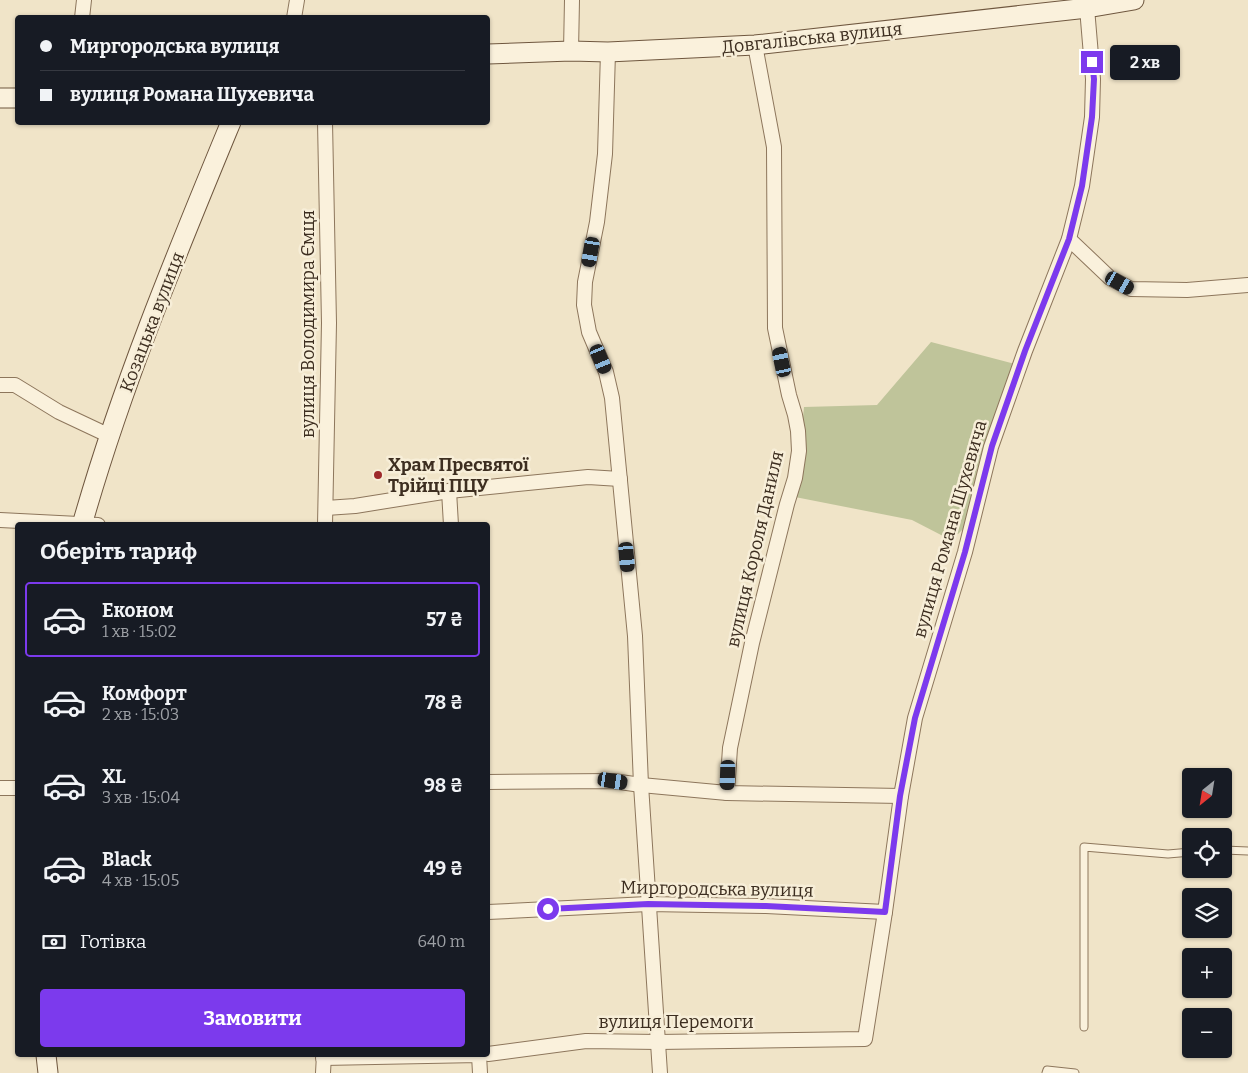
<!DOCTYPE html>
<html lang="uk">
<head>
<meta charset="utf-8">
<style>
  body { margin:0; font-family:Bitter,serif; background:#242831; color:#f1f3f6; height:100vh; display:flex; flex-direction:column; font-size:19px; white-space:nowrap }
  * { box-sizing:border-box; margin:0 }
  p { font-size:16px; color:#9ea1a6 }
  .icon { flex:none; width:28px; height:28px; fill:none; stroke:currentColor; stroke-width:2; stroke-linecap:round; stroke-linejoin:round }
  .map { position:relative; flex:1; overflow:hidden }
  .drawer { position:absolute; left:15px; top:522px; width:475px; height:535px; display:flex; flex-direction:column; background:#171b24; border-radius:5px; box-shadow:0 1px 4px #0004 }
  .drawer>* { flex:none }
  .guide { position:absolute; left:15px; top:15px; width:475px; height:110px; border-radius:5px; box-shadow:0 1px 4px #0004; display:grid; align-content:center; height:110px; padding:0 25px; background:#171b24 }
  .needle { width:32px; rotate:210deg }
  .buttons { position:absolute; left:1182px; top:768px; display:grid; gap:10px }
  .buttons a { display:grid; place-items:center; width:50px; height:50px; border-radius:5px; background:#171b24; box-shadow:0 1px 4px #0004; font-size:25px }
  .end { position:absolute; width:22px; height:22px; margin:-11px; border:6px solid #7c3aed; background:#fff; box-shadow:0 0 0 2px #fff }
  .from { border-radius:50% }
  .bubble { position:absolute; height:35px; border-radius:5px; background:#171b24; box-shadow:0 1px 4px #0004; font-size:16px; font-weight:700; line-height:35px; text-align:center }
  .car { position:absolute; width:15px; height:30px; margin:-15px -8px; border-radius:6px; box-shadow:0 0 4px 1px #0007; background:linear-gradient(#222 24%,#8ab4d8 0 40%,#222 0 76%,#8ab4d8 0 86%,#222 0) }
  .guide b { display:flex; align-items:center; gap:18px; height:48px; font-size:19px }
  .guide b+b { border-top:1px solid #363941 }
  .guide i { width:12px; height:12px; background:#f1f3f6 }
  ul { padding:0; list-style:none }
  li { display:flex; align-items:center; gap:15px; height:75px; margin:0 10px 8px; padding:0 15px; border:2px solid transparent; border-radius:5px }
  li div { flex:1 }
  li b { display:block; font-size:19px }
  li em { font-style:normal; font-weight:700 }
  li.active { border-color:#7c3aed }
  li>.icon { width:45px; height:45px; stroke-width:1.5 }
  h2 { padding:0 25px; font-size:22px; line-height:60px }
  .pay { display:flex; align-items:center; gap:12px; height:55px; padding:0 25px; font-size:19px }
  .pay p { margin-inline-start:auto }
  .primary-button { display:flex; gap:10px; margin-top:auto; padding:10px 25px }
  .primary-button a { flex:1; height:58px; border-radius:5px; background:#7c3aed; color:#fff; font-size:20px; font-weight:700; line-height:58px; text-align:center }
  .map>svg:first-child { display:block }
  .cemetery { fill:#bfc49a }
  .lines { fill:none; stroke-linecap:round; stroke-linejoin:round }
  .lane-casing { stroke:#8d765c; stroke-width:9 }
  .street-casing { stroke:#8d765c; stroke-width:16 }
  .secondary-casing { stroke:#6f573f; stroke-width:21 }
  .lane { stroke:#faf1dc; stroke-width:7 }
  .street { stroke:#faf1dc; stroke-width:14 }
  .secondary { stroke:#faf1dc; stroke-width:19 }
  .route { stroke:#7c3aed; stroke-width:6 }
  .poi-dot { fill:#9e2a2b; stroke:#f7eed8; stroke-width:2 }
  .labels { text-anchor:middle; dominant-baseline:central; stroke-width:5; stroke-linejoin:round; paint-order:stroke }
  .street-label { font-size:18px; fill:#3d2e20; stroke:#f7eed8 }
  .poi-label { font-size:18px; font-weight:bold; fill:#3d2e20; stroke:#f7eed8; text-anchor:start }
</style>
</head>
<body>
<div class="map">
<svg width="1248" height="1073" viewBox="0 0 1248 1073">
  <rect width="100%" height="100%" fill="#f0e4c8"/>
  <path class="cemetery" d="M931 342 1015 364 965 527 958 534 943 536 912 520 795 497 804 407 877 405Z"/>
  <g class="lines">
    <defs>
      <g id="lane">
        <path d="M1224 850 1248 851"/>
        <path d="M1084 1027V847L1168 854 1191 852"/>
        <path d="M1046 1073 1047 1070 1075 1073"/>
      </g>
      <g id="street">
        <path d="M82 18 84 0"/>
        <path d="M294 18 297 0"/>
        <path d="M571 51 572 0"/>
        <path d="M608 52 605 154 597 222 585 282 584 305 589 332 606 372 612 398 635 636 641 785 660 1073"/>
        <path d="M1069 239 1110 278 1131 289 1187 290 1248 285"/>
        <path d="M0 385H15L59 412 110 436"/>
        <path d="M449 491 451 525"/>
        <path d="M326 508 355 506 449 491 588 477 620 479"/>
        <path d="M0 520 98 525"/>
        <path d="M325 525 329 323 325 122"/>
        <path d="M488 782 613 781 641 785 727 793 901 796"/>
        <path d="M0 788H18"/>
        <path d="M727 793 730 748 752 643 787 504 795 478 799 451 798 431 795 415 789 395 775 328 774 147 755 45"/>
        <path d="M488 912 648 904 766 906 885 912"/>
        <path d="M488 1054 586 1041 658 1042 865 1039 885 912 901 796 915 718 965 552 991 447 1025 351 1069 239 1082 186 1092 117 1093 79 1087 8"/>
        <path d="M323 1058 479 1055 480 1073"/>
        <path d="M323 1073 324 1055"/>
      </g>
      <g id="secondary">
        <path d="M488 54 571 51 608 52 755 45 1087 8 1134 0"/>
        <path d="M0 98H18"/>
        <path d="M82 525C121 387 176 255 231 122"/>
        <path d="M46 1055 48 1073"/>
      </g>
    </defs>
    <use href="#lane" class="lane-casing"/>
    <use href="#street" class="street-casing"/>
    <use href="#secondary" class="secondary-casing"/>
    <use href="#lane" class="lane"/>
    <use href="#street" class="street"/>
    <use href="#secondary" class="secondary"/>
  </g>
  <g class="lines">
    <path class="route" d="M548 909 648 904 766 906 885 912 900 796 915 718 965 552 992 446 1025 351 1069 239 1082 186 1092 117 1094 79 1092 62"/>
  </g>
  <circle class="poi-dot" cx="378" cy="475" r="5"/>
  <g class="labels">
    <g class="street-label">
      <text transform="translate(812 38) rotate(-6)">Довгалівська вулиця</text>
      <text transform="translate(152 322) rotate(-69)">Козацька вулиця</text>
      <text transform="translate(308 324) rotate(-90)">вулиця Володимира Ємця</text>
      <text transform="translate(950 529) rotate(-74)">вулиця Романа Шухевича</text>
      <text transform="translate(755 549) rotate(-77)">вулиця Короля Даниля</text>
      <text transform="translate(717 889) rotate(1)">Миргородська вулиця</text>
      <text x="676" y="1022">вулиця Перемоги</text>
    </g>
    <g class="poi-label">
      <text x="388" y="465">Храм Пресвятої<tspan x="388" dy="21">Трійці ПЦУ</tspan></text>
    </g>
  </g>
</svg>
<div class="buttons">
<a><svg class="needle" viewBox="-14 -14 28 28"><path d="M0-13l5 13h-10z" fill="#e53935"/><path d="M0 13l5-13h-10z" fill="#9ea1a6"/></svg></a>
<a><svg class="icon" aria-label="locate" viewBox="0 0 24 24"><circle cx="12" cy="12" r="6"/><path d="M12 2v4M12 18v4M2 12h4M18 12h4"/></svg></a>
<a><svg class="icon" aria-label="layers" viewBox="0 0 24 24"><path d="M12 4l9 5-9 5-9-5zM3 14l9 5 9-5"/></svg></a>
<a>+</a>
<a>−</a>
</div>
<i class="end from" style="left:548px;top:909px"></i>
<i class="end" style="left:1092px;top:62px"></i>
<div class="bubble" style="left:1110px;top:45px;width:70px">2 хв</div>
<i class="car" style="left:591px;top:252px;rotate:190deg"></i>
<i class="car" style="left:1120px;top:283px;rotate:120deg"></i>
<i class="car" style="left:601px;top:359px;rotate:157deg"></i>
<i class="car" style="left:782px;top:362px;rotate:348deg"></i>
<i class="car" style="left:627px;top:557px;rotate:175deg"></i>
<i class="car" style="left:728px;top:775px;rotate:182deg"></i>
<i class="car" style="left:613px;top:781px;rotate:99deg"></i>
<div class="guide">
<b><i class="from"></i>Миргородська вулиця</b>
<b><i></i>вулиця Романа Шухевича</b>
</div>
<section class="drawer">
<h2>Оберіть тариф</h2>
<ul>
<li class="active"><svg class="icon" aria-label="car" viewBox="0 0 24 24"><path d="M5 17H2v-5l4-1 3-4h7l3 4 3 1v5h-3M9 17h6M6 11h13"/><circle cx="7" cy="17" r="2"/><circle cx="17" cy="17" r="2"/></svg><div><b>Економ</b><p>1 хв · 15:02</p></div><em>57 ₴</em></li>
<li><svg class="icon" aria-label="car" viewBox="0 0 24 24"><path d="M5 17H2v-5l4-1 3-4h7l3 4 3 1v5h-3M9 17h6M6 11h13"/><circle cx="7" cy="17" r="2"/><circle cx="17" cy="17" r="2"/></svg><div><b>Комфорт</b><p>2 хв · 15:03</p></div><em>78 ₴</em></li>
<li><svg class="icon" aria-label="car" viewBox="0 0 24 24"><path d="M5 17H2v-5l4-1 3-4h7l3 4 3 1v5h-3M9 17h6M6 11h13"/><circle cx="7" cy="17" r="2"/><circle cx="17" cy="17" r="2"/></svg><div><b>XL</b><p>3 хв · 15:04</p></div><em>98 ₴</em></li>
<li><svg class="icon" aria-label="car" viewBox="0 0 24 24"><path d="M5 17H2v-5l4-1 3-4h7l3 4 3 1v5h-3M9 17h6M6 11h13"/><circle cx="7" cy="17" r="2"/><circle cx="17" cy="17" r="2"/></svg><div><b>Black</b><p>4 хв · 15:05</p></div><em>49 ₴</em></li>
</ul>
<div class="pay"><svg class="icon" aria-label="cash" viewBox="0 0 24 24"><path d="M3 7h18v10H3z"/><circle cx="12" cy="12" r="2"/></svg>Готівка<p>640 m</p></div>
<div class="primary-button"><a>Замовити</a></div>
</section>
</div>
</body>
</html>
